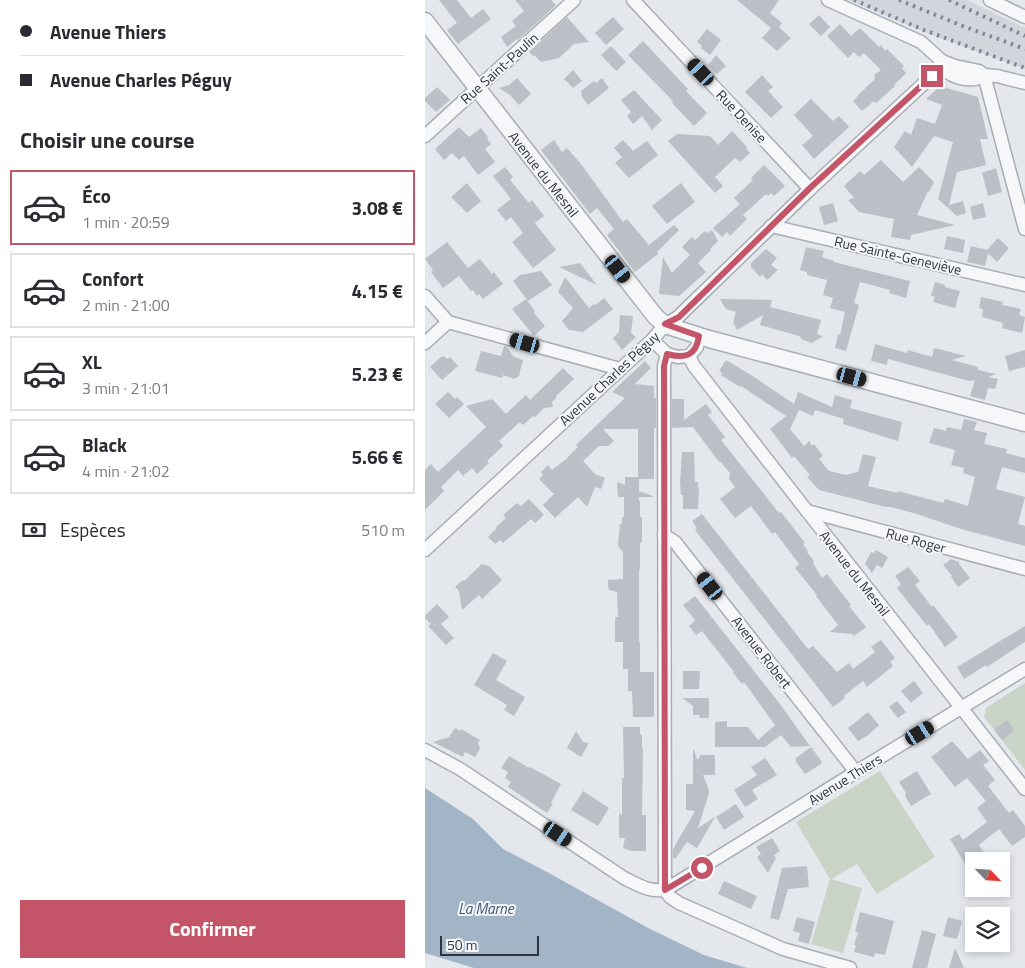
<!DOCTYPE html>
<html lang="fr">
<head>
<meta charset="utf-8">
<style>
  body { margin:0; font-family:"Titillium Web",sans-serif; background:#f2f2f3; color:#2b2b33; height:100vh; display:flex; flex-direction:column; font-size:19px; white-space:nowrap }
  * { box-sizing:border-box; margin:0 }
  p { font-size:16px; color:#7c7c81 }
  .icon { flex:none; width:28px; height:28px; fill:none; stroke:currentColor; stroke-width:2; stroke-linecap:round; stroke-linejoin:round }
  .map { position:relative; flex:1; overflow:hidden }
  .side { display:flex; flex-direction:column; background:#fff; width:425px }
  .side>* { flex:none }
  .hud { display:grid; align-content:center; height:110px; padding:0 20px; background:#fff }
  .needle { width:32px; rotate:115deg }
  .controls { position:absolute; left:540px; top:852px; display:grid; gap:10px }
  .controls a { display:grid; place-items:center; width:45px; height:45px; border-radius:0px; background:#fff; box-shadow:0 2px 8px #0003; font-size:25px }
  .scale { position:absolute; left:15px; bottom:12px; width:99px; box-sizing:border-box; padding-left:5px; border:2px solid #2d3542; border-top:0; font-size:14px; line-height:18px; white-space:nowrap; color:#2d3542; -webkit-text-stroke:4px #f4f6f8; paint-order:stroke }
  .end { position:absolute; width:22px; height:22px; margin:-11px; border:6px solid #c45468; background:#fff; box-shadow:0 0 0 2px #fff }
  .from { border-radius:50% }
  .car { position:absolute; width:15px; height:30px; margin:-15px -8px; border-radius:6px; box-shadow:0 0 4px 1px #0007; background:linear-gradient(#222 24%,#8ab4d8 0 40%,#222 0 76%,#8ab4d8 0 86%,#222 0) }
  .hud b { display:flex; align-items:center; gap:18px; height:48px; font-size:19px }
  .hud b+b { border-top:1px solid #e1e1e2 }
  .hud i { width:12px; height:12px; background:#2b2b33 }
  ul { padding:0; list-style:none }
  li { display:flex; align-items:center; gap:15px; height:75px; margin:0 10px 8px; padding:0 10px; border:2px solid #e1e1e2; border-radius:0px }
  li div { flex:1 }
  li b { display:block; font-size:19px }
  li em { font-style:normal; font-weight:700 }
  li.current { border-color:#c45468 }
  li>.icon { width:45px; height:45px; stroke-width:1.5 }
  h2 { padding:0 20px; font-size:22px; line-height:60px }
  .pay { display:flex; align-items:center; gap:12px; height:55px; padding:0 20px; font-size:19px }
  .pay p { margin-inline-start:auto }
  .button { display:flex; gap:10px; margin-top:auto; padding:10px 20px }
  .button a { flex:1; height:58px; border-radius:0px; background:#c45468; color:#fff; font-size:20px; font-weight:700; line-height:58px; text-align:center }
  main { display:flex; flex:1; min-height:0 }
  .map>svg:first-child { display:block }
  .built { fill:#d2d6dc }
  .green { fill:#cad4c6 }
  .water { fill:#a2b5c7 }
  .building { fill:#bbc0c7 }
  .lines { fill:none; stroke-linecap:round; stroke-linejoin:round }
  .minor-casing { stroke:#a9aeb5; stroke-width:15 }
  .tertiary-casing { stroke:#a9aeb5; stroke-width:19 }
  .minor { stroke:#f6f7f9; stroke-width:12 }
  .tertiary { stroke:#f6f7f9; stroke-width:16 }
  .rail { stroke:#7e8793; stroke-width:4; stroke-dasharray:2.5 5; stroke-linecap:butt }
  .route { stroke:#c45468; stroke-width:6 }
  .labels { text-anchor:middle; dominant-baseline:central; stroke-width:4; stroke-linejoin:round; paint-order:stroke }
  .street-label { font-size:14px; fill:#2d3542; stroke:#f4f6f8 }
  .water-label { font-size:15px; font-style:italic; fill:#3a5573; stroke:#f4f6f8 }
</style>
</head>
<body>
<main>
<section class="side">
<div class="hud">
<b><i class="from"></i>Avenue Thiers</b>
<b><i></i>Avenue Charles Péguy</b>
</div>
<h2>Choisir une course</h2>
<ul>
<li class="current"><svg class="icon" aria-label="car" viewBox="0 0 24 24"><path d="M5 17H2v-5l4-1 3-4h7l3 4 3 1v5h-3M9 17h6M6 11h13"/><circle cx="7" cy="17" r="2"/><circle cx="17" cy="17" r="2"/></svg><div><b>Éco</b><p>1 min · 20:59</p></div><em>3.08 €</em></li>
<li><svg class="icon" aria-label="car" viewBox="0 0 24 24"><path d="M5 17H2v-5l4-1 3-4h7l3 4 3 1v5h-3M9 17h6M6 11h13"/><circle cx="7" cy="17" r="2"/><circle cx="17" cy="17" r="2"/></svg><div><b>Confort</b><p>2 min · 21:00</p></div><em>4.15 €</em></li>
<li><svg class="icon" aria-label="car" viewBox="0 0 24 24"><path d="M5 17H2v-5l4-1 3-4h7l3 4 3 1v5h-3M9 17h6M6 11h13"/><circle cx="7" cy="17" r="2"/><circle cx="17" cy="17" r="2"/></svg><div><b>XL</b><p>3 min · 21:01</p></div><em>5.23 €</em></li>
<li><svg class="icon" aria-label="car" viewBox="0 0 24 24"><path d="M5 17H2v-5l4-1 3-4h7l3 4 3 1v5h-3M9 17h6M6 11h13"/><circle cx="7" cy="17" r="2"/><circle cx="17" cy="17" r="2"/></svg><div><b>Black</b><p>4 min · 21:02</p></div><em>5.66 €</em></li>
</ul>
<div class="pay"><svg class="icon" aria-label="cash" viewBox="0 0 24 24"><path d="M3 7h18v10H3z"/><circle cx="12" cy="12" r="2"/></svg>Espèces<p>510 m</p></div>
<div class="button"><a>Confirmer</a></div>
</section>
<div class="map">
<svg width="600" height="968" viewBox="0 0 600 968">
  <rect width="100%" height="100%" fill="#e4e7eb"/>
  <path class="built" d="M424 0H542L600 28V69L502 33Z"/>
  <g class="green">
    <path d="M600 683V770L559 717 561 708Z"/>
    <path d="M455 771 510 857 452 894 432 864 406 879 437 888 418 953 386 944 405 879 371 822Z"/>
  </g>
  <path class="water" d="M0 788 48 819 78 849 122 872 225 929 279 955 322 968H49L0 953Z"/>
  <g class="building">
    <path d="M14 0H32L46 18 58 9 66 19 33 44 22 30 32 23Z"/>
    <path d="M90 0H126L131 5 93 40 92 39 82 47 76 37 91 26 87 21 99 11Z"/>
    <path d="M312 0H354L345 13 357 23 354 27 366 38 352 51 337 38 346 28Z"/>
    <path d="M394 15 405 27 396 36 384 24Z"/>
    <path d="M142 17 164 42 149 44 134 58 116 62 109 55 108 56 104 52Z"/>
    <path d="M188 17 199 29 181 45 170 33Z"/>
    <path d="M415 24 426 36 435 28 454 47 456 45 460 51 462 49 479 66 477 68 481 73 469 85 470 86 451 103 449 101 437 111 428 101 432 97V96L450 79 449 75 456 70 439 53 434 57 429 52 423 58 402 36Z"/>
    <path d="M282 29 296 40 285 55 276 48 277 46 272 42Z"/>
    <path d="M218 41 263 89 261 91 282 113 269 126 247 103 248 102 244 97 203 55Z"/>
    <path d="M186 46 201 62 191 71 176 55Z"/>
    <path d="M291 55 301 66 292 74 283 65Z"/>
    <path d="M148 70 157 81 148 88 139 79Z"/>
    <path d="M337 75 348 87 343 91 358 107 346 118 320 92Z"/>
    <path d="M92 78 106 94 94 105 85 95 74 88 84 85Z"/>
    <path d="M177 78 184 88 163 105 157 97 156 91 169 81 171 83Z"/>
    <path d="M515 86 553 97 563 139H555L561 165 532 172 524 205 538 201 541 213 532 216 513 199 528 142 509 136 487 167 469 147 480 131 486 135 492 118 510 124 517 105 501 99Z"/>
    <path d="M12 87 25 100 11 112 0 101V98Z"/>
    <path d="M209 90 237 120 227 130 217 116 208 124 202 116 206 112 196 100Z"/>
    <path d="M386 99 408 121 414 116 424 127 389 159 377 145 388 136 369 115Z"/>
    <path d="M34 127 44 137 56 128 63 137 62 139 66 144 60 149 70 162 53 175 39 156 34 160 27 153 19 160 10 149Z"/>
    <path d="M307 131 322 147 321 148 325 153 315 162 310 158 290 177 298 186 290 193 243 141 252 134 285 136 293 145Z"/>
    <path d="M129 140 137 152 142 148 156 164 198 222 202 219 224 245 249 225 254 230 232 252 233 254 210 272 182 235 189 229 172 208 165 214 116 150Z"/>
    <path d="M198 140 208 151 222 141 233 155 204 178 190 163 197 157 189 148Z"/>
    <path d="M456 160 478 182 494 167 509 182 504 192 503 191 500 198 492 215 530 225 486 235 485 240 466 237 469 219 434 212 423 200 429 198 419 186 435 171 439 175Z"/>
    <path d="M339 165 360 186 349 196 346 193 343 196 341 194 318 215 322 219 305 236 302 232 297 237 288 228 315 204 309 198 328 180 326 178Z"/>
    <path d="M80 167 88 177 85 180 104 203 107 200 119 216 110 223 131 250 108 268 87 242 98 233 86 217 81 221 72 210 86 199 68 176Z"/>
    <path d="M571 168 577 192 563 196 557 173Z"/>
    <path d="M42 183 56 201 42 213 26 197Z"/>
    <path d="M256 183 270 202 242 224 227 206Z"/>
    <path d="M408 203 413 221 399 225 394 207Z"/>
    <path d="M558 203 561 217 548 220 545 207Z"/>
    <path d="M287 230 293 241 285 249 286 250 273 263 281 272 254 296 234 294 238 257 247 273 265 255 257 247 267 237 270 240 280 231 282 233Z"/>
    <path d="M522 236 540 240 538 253 519 249Z"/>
    <path d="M573 238 584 248 572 262 563 253 560 266 542 262 546 246 562 250Z"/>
    <path d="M22 242 43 268 55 259 67 274 69 272 78 284 58 299 54 294 52 296 48 290 46 291 34 276 18 288 6 272 8 270 0 259Z"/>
    <path d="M381 247 399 251 397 257 409 261V262L485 281 481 298 464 293 465 290 435 282 429 303 434 305 421 351 410 348 413 334 415 335 420 312 405 308 408 298 398 295 402 280 382 275V272L375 270Z"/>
    <path d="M341 249 352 258 346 265 353 270 342 280 337 274 335 277 326 267V263Z"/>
    <path d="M155 263 172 285 134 267Z"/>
    <path d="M116 271 127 285 103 301 88 281 95 275Z"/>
    <path d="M140 277 164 308 169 304 171 305 179 298 188 309 158 332 144 330 137 321 148 308 133 292Z"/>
    <path d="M510 282 520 285V287L535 291 530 308 508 302 510 297 506 296Z"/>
    <path d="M556 297 578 302 577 305 596 309 594 315 600 317 597 333 577 328 578 323 557 317 558 309 554 308Z"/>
    <path d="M101 299 110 311 109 313 120 326 109 336 87 309Z"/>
    <path d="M295 299 347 300 345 307 396 320 392 334 398 336 387 343 378 340 374 336 335 325 338 315 312 330 308 322 311 312 301 309Z"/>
    <path d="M195 315 208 316 206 333 211 337 197 350 188 338 194 332Z"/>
    <path d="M450 344 482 353 483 350 507 357 509 348 541 356 527 360 553 367V370L571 374 563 377 573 379 570 389 563 388 560 400 545 396 550 380 544 381 463 359 462 365 446 361Z"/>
    <path d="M79 346H81L89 357 98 360 94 376 89 379 78 375 77 378 50 371 56 351 76 356Z"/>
    <path d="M600 350V367L584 371 580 356Z"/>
    <path d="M17 356 18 357 19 356 22 359 25 357 33 366 17 380 5 367Z"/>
    <path d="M301 360 326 375 369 404 373 392 407 407 410 395 427 400 425 408 477 422 473 441 418 424 419 419 390 410 388 416 374 410 365 429 379 446 384 441 387 446 389 444 398 456 394 459 404 471 421 475 433 472 438 454 451 457 443 486 473 493V491L518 503 520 499 543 506 550 477 538 473 539 468 526 465 530 450 504 443 509 428 521 431 522 427 536 430 539 419 552 422 549 430 562 433 559 444 582 449 581 453 600 458V473L577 467 571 489 600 497 593 524 600 526V546L536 529 492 514 466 507H461L394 490 382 477 385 475 369 456 367 458 345 429 361 416 316 386 315 387 296 375 297 373 294 371Z"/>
    <path d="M220 361 226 368 210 384 229 386V398H231V428H229V479H214V491L228 496V497H214V501H215V517H217V542L215 543V569H214V642H215V672H229V717H208L207 691H203V669H198V642H190V617H193L192 592 184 590 183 586V580L198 579V552L193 546V543L195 524H197V517H199V497H193L192 482 200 485V477H213V429H178L189 441 183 446H174L158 461 170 474 180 478 176 489 170 487 162 507 153 497 130 518 118 505 129 494 114 479 118 475 116 472 123 465 127 470 140 460 153 447 151 445 200 398 187 392Z"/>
    <path d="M138 368 149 379 131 396 132 397 127 402 128 407 119 408 110 417 108 416 98 425 95 422 74 441 78 446 62 461 64 463 52 474 47 468 38 476 33 470 16 487 19 491 0 510V470L6 464 13 472 61 427 41 406 67 399 81 414 101 395 105 400Z"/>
    <path d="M23 392 30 399 32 397 39 404 24 418 10 404Z"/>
    <path d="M247 399H259V420L281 404 287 412 283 415 300 437 296 440 354 513 356 512 380 543 378 544 383 551 382 552 389 561 388 563 397 578 402 574 426 605 424 606 441 627 429 636 427 634 405 632 413 625 391 596 392 595 370 568 374 564 350 532 347 534 326 506 310 518 295 499 310 487 304 479 305 473 295 461 294 462 268 427 247 428Z"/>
    <path d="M257 452H269L270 482H273V488H274L273 509H258V495H256L255 482Z"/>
    <path d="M104 499 119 515 110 523 106 519 78 543 75 540 70 544 63 537 72 528 71 527 81 518 78 515 92 503 96 506Z"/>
    <path d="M277 514 383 649 388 646 412 672 424 663 428 669 450 652 446 647 456 640 470 658 465 662 468 666 442 687 438 681 419 696 420 698 408 707 270 530 272 528 267 521Z"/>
    <path d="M451 550 463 557 457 568 452 565 447 573 440 564 446 552 449 553Z"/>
    <path d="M526 559 534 562V564L545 578 533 587 526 577 527 576 518 565Z"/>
    <path d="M57 564 64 566 77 580 57 599 54 595 37 610 34 591 30 587 38 580 39 581Z"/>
    <path d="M483 567 495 581 490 585 507 607 508 605 533 637 520 647 504 624 502 626 472 588 476 584 470 576Z"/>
    <path d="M270 596 355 704 385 746 366 747 356 735 340 747H290V722L302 721V727H323L333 740 350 725 319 682 317 684 308 673 309 672 277 631 271 635 264 626 270 621V620L258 605Z"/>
    <path d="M12 604 24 617 16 624 29 638 21 645 3 626 6 624 0 618V616Z"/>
    <path d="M600 626V642L562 667 561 665 539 679 532 667Z"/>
    <path d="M68 653 82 661 71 680 100 697 89 716 79 710 82 705 49 685Z"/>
    <path d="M258 671H275L274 689H258Z"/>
    <path d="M489 681 498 693 486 703 476 691Z"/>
    <path d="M257 698H284V718H275L274 715H268V706Z"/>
    <path d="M472 701 481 712 473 718 464 707Z"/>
    <path d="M443 712 454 725 442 736 433 741 423 728Z"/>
    <path d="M582 720 590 730 577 740 569 730Z"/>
    <path d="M198 727H215V734L217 735V748H218L217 815H221V851H207L198 848 200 838H194V813L197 815V778H199Z"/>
    <path d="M30 728 35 731 36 729 55 740 53 743 55 749 50 757 40 752 38 757 8 742 24 737Z"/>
    <path d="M151 731 158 742 164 743 156 757 142 748Z"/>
    <path d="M527 741 543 759 555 750 564 761 558 765 570 780 563 786 584 813 588 810 600 826V837L587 846 574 829 554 845 564 861H545L540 864 525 839 534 834 538 840 562 822 552 808 561 801 542 778 530 787 506 757Z"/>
    <path d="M386 747 397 762 396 764 380 774 371 762V758Z"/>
    <path d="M268 750H269L272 759H274L275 755H290V775H278L284 790V793L273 828 290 817 272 848 262 842 250 859 248 858V849L270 811 261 810V784H268Z"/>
    <path d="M84 756 104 768 105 767 136 784 126 803 128 804 122 813 83 787 86 782 80 778 83 772 76 768Z"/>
    <path d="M340 758 352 775 327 790 333 799 320 807 309 790 332 775 326 767Z"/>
    <path d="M492 771 506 794 486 806 480 796 481 793 474 782Z"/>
    <path d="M158 791 184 808 173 826 146 810Z"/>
    <path d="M311 804 319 817 299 830 291 817Z"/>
    <path d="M347 838 355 851 349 855 351 858 343 873 332 857 336 854 331 847Z"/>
    <path d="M382 866 384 887 363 889 354 920 345 918 357 868Z"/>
    <path d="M299 881 332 896 326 909 293 894Z"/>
    <path d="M435 912 469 921 460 955 450 953 449 957 429 952 431 945H429L433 932H430Z"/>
    <path d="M372 917 390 922 384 944 373 941 375 933 368 931Z"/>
    <path d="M523 917 537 921 532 939 518 936Z"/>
    <path d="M497 930 511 934 502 968H487Z"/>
    <path d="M530 948 539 968H524Z"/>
  </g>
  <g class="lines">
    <defs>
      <g id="minor">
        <path d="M208 0 385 189"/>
        <path d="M403 0 496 42 517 61 530 66 554 71 559 75 572 76 600 83"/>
        <path d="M565 0 600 17"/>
        <path d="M517 61C518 63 519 66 520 69 527 79 550 83 559 75"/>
        <path d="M559 75 600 229"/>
        <path d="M0 136 149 0"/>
        <path d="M346 226 600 285"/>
        <path d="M0 296 23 322"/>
        <path d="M227 340 242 354 253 357 264 356 272 347 274 336"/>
        <path d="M0 343 23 322 195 369"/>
        <path d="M264 356 269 366 382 511 600 789"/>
        <path d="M382 511 600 569"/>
        <path d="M239 535 250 542 431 772"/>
        <path d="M0 550 227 340 240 325 253 317 385 189 507 76 517 61"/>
        <path d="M0 750 35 769 199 878C213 885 224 892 240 890L431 772 600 669"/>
        <path d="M240 890 239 366 242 354"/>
        <path d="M240 890 245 897 254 903 358 949 425 968"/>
      </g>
      <path id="tertiary" d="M0 21 230 316 240 325 284 339 600 423"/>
    </defs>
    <use href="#minor" class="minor-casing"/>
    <use href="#tertiary" class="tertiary-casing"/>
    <use href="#minor" class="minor"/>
    <use href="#tertiary" class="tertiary"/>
    <g class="rail">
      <path d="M429 0 499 30 600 68"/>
      <path d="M474 0 538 26 600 49"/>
      <path d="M524 0 600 36"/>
    </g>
  </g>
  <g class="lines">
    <path class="route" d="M277 868 240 890 239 366 242 354C260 359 271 356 274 336L240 324 254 317 385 188 507 76"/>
  </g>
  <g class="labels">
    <g class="street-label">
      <text transform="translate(74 68) rotate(-42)">Rue Saint-Paulin</text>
      <text transform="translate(317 116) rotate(47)">Rue Denise</text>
      <text transform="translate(119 174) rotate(52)">Avenue du Mesnil</text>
      <text transform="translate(473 255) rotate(13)">Rue Sainte-Geneviève</text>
      <text transform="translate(184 378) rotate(-43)">Avenue Charles Péguy</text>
      <text transform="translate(491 540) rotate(15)">Rue Roger</text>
      <text transform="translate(430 573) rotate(52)">Avenue du Mesnil</text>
      <text transform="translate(337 652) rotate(52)">Avenue Robert</text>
      <text transform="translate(420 779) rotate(-32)">Avenue Thiers</text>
    </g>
    <g class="water-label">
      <text x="61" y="908">La Marne</text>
    </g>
  </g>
</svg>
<div class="controls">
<a><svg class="needle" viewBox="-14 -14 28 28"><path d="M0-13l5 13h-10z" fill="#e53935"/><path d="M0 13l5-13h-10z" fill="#7c7c81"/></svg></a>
<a><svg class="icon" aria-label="layers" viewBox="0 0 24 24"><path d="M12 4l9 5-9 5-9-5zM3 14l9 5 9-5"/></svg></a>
</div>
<div class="scale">50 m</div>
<i class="end from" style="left:277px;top:868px"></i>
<i class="end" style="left:507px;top:76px"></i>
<i class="car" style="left:276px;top:72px;rotate:317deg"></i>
<i class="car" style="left:193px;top:269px;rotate:142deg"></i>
<i class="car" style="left:100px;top:343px;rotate:286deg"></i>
<i class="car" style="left:427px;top:377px;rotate:105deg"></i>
<i class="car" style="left:285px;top:586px;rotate:322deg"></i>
<i class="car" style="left:495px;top:733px;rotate:59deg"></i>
<i class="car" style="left:133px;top:834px;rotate:124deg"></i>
</div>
</main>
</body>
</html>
